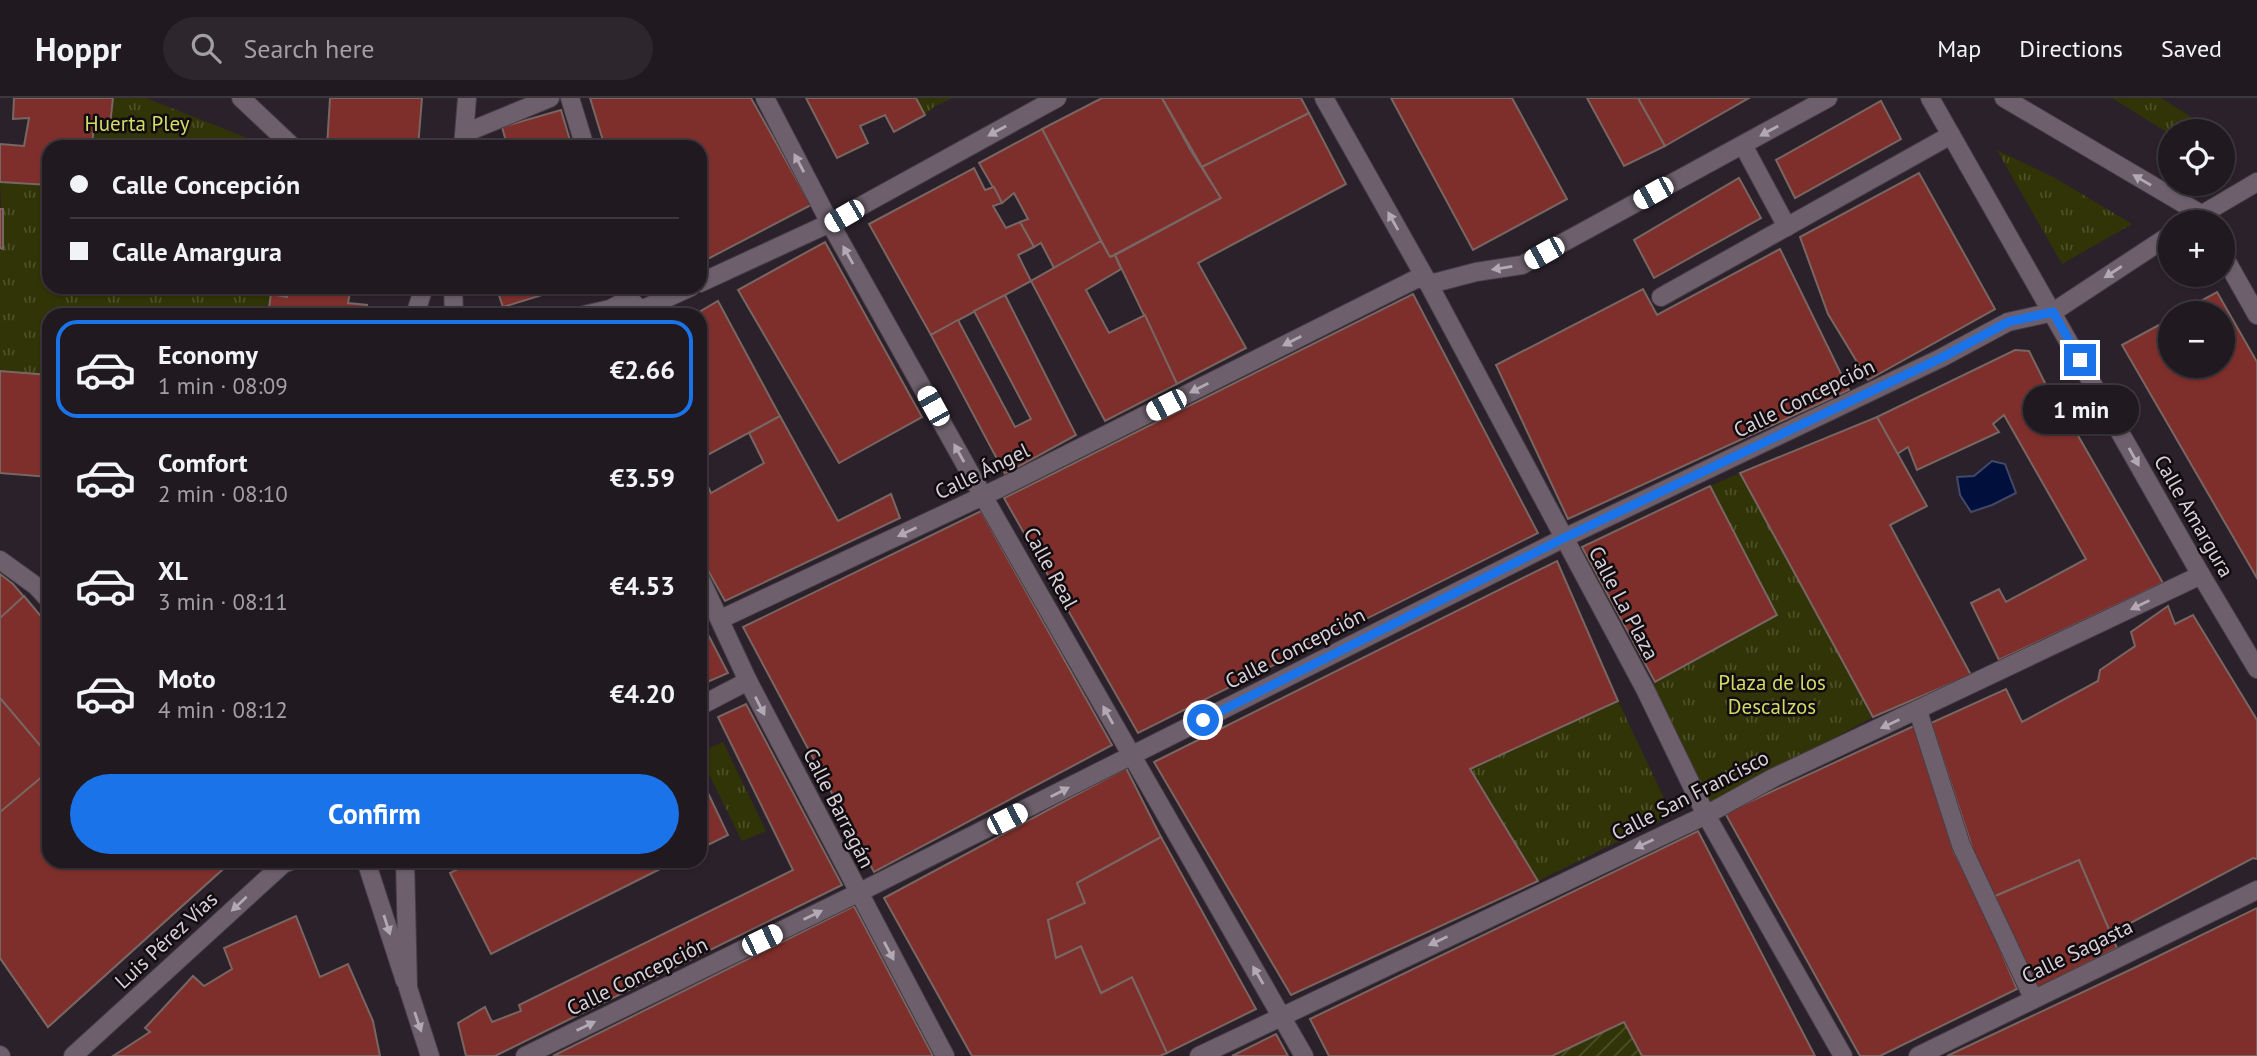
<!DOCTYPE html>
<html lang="en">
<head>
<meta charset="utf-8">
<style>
  body { margin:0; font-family:"PT Sans",sans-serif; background:#2d262d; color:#f1f3f6; height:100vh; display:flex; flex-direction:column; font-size:26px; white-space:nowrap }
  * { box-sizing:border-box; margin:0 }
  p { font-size:23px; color:#a2a0a5 }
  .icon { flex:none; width:38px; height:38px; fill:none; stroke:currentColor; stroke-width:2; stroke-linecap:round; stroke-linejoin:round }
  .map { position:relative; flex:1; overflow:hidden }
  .details { position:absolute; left:42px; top:210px; width:665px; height:560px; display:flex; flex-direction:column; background:#201920; border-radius:21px; box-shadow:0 2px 5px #0004,0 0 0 2px #3d383e }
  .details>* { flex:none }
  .top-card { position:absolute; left:42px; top:42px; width:665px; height:154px; border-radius:21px; box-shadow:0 2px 5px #0004,0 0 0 2px #3d383e; display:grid; align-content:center; height:154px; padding:0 28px; background:#201920 }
  .tools { position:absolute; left:2158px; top:21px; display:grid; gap:14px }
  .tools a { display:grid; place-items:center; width:77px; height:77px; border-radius:50%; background:#201920; box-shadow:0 2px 5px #0004,0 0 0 2px #3d383e; font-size:35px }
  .end { position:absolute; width:32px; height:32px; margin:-16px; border:9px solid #1a73e8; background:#fff; box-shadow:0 0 0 4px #fff }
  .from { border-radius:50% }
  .bubble { position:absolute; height:49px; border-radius:24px; background:#201920; box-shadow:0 2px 5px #0004,0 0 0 2px #3d383e; font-size:23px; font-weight:700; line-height:49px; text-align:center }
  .car { position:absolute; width:21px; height:42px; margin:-21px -10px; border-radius:9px; box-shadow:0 0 5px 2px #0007; background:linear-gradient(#fff 24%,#345 0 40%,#fff 0 76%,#345 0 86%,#fff 0) }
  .top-card b { display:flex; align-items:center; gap:24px; height:66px; font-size:26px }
  .top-card b+b { border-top:2px solid #3d383e }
  .top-card i { width:18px; height:18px; background:#f1f3f6 }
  ul { padding:12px 0 0; list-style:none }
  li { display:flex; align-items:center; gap:21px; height:98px; margin:0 14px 10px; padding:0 14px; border:4px solid transparent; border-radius:21px }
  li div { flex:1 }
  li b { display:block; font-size:26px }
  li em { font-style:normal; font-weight:700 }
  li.active { border-color:#1a73e8 }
  li>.icon { width:63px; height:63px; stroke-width:1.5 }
  .action { display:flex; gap:14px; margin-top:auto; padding:14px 28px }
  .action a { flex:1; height:80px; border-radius:42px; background:#1a73e8; color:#fff; font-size:28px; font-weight:700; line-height:80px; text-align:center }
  header { display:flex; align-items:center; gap:42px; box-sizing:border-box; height:98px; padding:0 35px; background:#201920; border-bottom:2px solid #3d383e }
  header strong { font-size:33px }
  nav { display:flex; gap:38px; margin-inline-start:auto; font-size:24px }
  .search { width:490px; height:63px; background:#2d262d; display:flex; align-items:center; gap:18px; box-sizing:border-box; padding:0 24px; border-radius:38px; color:#a2a0a5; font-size:26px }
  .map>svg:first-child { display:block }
  .grass { fill:url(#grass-tufts) }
  .garden { fill:url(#garden-furrows) }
  .water { fill:#000f3b; stroke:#41496a; stroke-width:2 }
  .building { fill:#7f2f2b; stroke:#786663; stroke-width:2 }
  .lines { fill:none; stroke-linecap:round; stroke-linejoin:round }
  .street-casing { stroke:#473d46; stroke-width:20 }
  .secondary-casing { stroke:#473d46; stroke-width:20 }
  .street { stroke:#6d606c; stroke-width:18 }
  .secondary { stroke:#6d606c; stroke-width:18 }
  .oneway { fill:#b3a9b2 }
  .route { stroke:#1a73e8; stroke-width:9 }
  .labels { text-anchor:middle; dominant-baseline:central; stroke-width:5; stroke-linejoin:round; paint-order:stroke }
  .park-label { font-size:21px; fill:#d2dc66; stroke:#110c10 }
  .street-label { font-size:21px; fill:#d8d0d7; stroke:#110c10 }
</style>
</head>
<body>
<header>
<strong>Hoppr</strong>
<div class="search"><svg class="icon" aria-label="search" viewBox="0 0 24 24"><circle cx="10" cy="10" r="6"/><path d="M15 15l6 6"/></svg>Search here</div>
<nav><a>Map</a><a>Directions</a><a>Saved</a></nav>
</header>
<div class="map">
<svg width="2257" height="958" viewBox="0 0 2257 958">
  <defs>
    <pattern id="grass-tufts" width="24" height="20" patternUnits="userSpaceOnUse" patternTransform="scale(1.75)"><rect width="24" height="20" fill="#313406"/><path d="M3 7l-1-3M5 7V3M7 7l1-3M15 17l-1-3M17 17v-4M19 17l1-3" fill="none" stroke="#4e502a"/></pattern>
    <pattern id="garden-furrows" width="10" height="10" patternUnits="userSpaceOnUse" patternTransform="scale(1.75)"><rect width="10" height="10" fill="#313406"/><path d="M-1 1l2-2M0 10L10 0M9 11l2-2" fill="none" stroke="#4e502a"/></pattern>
  </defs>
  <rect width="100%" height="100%" fill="#2b212a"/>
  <g class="grass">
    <path d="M113 0H146L270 49H92L94 25Z"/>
    <path d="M916 0H953L935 8 925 17Z"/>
    <path d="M2112 0H2161L2213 33H2170V36Z"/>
    <path d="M1997 52 2053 79 2132 126 2062 166Z"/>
    <path d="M0 84 49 87V189H288L287 199 271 197 268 217H49V277L0 273V151L3 150Z"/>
    <path d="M42 311 49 312V344L42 342Z"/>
    <path d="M1740 375 1873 619 1711 706 1654 590 1655 584 1776 517 1710 388Z"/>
    <path d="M1618 603 1672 717 1538 783 1470 671Z"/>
    <path d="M723 644 766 733 742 743 700 658V654Z"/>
  </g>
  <path class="garden" d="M1624 924 1642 958H1552Z"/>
  <path class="water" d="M1992 363 2005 366 2016 395 1992 407 1971 414 1960 397 1957 379 1974 378Z"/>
  <g class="building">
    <path d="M14 0H113L110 27 94 25 92 49H49V87L0 84V46L24 48 29 20 13 21Z"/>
    <path d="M330 0H422L418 49H327Z"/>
    <path d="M590 0H751L811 107 700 165V49H605Z"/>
    <path d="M806 0H916L925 17 894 34 885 17 860 28 868 45 837 60Z"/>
    <path d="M1102 0H1162L1191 53 1221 100 1110 159 1042 31Z"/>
    <path d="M1162 0H1301L1309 15 1202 69Z"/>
    <path d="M1391 0H1512L1567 101 1473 152Z"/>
    <path d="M1587 0H1638L1665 48 1624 68Z"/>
    <path d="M1638 0H1749L1665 48Z"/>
    <path d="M1881 3 1901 41 1795 100 1776 62Z"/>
    <path d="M561 12 572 49H500L507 47 502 29Z"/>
    <path d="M1309 15 1346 86 1198 165 1246 250 1177 286 1115 157 1221 100 1202 69Z"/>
    <path d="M1042 31 1101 143 1054 170 1041 145 1034 149 1020 124 1028 121 1014 95 1002 105 979 65Z"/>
    <path d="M974 70 985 92 994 89 1002 105 993 108 1006 130 1020 124 1034 149 1018 157 1031 183 931 237 869 126Z"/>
    <path d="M1919 75 1995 211 1868 282 1828 216 1800 139Z"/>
    <path d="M1739 80 1761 120 1654 180 1634 142Z"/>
    <path d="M0 111H3V151L0 150Z"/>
    <path d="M1101 143 1110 159 1115 157 1121 171 1086 192 1109 235 1145 217 1177 286 1105 323 1031 183Z"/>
    <path d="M825 144 922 319 839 365 738 192Z"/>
    <path d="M1780 151 1849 292 1568 421 1496 267 1643 191 1657 217Z"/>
    <path d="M288 189H351L348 205 367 207 366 217H268L271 196 287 199Z"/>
    <path d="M496 189H568L503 209Z"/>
    <path d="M2217 194 2257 264V480L2122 247 2170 221V268H2222V215H2179Z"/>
    <path d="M1413 196 1538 435 1138 635 1004 400Z"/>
    <path d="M1005 197 1076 337 1005 376 931 237 958 222 1015 329 1031 321 974 213Z"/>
    <path d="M718 203 780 318 700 361V217H694Z"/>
    <path d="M2015 252 2029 253 2046 287 2040 299 2065 334 2073 329 2163 485 1999 562 1971 505 1999 491 2006 504 2086 461 2004 317 1993 326 1999 334 1917 372 1908 349 1897 356 1877 319Z"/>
    <path d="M0 273 49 277V312L42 311V342L49 344V379L0 375Z"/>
    <path d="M780 318 838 423 891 396 900 420 725 503 700 458V371L711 395 764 365 749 335Z"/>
    <path d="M1877 319 1927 408 1890 427 1971 577 1873 619 1740 375Z"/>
    <path d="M1710 388 1777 517 1655 584 1582 449Z"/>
    <path d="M981 413 1112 647 874 774 743 529Z"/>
    <path d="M1557 463 1618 603 1470 671 1538 783 1291 897 1154 664Z"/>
    <path d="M0 476 13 486 49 528V763H232L48 929 0 860Z"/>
    <path d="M24 498 49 528V658L0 600V520Z"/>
    <path d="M2168 508 2175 526 2193 517 2257 622V761L2253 760 2123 829 2109 832 2079 762 1993 799 1976 761 1931 625 2006 591 2022 624 2098 583 2100 572 2135 548 2131 534Z"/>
    <path d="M700 521 728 575 705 585 700 573Z"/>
    <path d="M746 606 842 787 495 958H466L458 925 485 909 492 924 521 913 519 907 793 772 718 619Z"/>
    <path d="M1914 628 1954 754 1983 810 2017 891 1880 958H1860L1725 715Z"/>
    <path d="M1126 670 1161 739 1077 785 1085 805 1048 822 1056 860 1081 848 1101 895 1132 879 1167 955 1160 958H972L884 800Z"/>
    <path d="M49 673V763H232L48 929 0 860V714Z"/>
    <path d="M700 678 728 737 700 751Z"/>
    <path d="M1698 733 1815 958H1642L1624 924 1552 958H1329L1310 921Z"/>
    <path d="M1161 739 1256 911 1167 955 1132 879 1101 895 1081 848 1056 860 1048 822 1085 805 1077 785Z"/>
    <path d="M2079 762 2117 850 2036 891 1993 799Z"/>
    <path d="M474 763H676L491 856 450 775Z"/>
    <path d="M854 808 933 958H553Z"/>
    <path d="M2257 810V958H1947L2134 870Z"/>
    <path d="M296 818 320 879 348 866 373 923 380 958H113L150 934 145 930 193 878 204 888 232 871 224 850Z"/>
    <path d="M1276 936 1288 958H1232Z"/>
  </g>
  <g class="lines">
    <defs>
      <g id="street">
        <path d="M241 0 293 49"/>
        <path d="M570 0 585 49"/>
        <path d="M1324 0 1427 183 1645 591 1706 717 1843 958"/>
        <path d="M1930 0 2201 477 2257 571"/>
        <path d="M2004 0 2201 116 2206 124"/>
        <path d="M465 35 550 0"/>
        <path d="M1743 47 1787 129"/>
        <path d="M2222 155 2257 217"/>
        <path d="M700 185 830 125 1057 0"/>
        <path d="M1661 199 1951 37"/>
        <path d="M629 201 641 212 691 189"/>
        <path d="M415 217 424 189"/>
        <path d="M584 217 610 211 629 201 626 189"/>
        <path d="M0 462 36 488 49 502"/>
        <path d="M700 480 748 583 945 958"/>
        <path d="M721 521 1000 390 1418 180 1434 185 1476 174 1522 167 1828 0"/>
        <path d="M700 608 748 583"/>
        <path d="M1918 613 1961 747 2033 900"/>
        <path d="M366 763 405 883"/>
        <path d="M73 958 283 766 291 763"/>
        <path d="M1918 958 2257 792"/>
      </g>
      <g id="secondary">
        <path d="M765 0 830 125 983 398 1304 958"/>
        <path d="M463 49 467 0"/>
        <path d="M2189 124 2257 84"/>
        <path d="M453 189 454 217"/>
        <path d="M405 763 408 890 430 958"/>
        <path d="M0 957 1 958"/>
        <path d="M525 958 858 795 1564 440 1941 260 2008 224 2053 214 2170 137"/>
        <path d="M1199 958 1706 717 1773 680 2201 477"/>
      </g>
    </defs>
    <use href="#street" class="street-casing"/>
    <use href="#secondary" class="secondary-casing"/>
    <use href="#street" class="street"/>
    <use href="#secondary" class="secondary"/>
  </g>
  <defs><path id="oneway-solid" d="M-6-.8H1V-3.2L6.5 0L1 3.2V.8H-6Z" transform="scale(1.75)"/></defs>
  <g class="oneway">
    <use href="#oneway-solid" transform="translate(997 33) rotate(151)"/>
    <use href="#oneway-solid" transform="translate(1769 33) rotate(151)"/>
    <use href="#oneway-solid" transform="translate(799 65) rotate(-118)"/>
    <use href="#oneway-solid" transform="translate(2142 82) rotate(-150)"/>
    <use href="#oneway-solid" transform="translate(1393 123) rotate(-119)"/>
    <use href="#oneway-solid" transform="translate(848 157) rotate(-119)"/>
    <use href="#oneway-solid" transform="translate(1502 170) rotate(171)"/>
    <use href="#oneway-solid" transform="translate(2113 174) rotate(147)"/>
    <use href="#oneway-solid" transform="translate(1292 243) rotate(153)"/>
    <use href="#oneway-solid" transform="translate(1199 290) rotate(153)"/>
    <use href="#oneway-solid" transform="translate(959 355) rotate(-119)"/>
    <use href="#oneway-solid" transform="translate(2134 359) rotate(61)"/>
    <use href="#oneway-solid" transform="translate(907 434) rotate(155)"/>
    <use href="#oneway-solid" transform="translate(2140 507) rotate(154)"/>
    <use href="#oneway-solid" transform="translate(760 608) rotate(63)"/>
    <use href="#oneway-solid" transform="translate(1108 617) rotate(-119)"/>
    <use href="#oneway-solid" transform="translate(1890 626) rotate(155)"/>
    <use href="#oneway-solid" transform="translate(1060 694) rotate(-27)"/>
    <use href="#oneway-solid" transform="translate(1644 746) rotate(155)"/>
    <use href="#oneway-solid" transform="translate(239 806) rotate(137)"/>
    <use href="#oneway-solid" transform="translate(813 817) rotate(-26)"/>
    <use href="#oneway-solid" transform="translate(387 827) rotate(72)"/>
    <use href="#oneway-solid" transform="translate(1438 843) rotate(155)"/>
    <use href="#oneway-solid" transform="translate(889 853) rotate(62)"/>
    <use href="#oneway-solid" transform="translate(1258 877) rotate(-120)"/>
    <use href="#oneway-solid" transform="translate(418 924) rotate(71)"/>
    <use href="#oneway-solid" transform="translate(586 928) rotate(-26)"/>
  </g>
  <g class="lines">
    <path class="route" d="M1203 622 1564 440 1941 260 2008 224 2053 214 2080 262"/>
  </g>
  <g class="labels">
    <g class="park-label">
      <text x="137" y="25">Huerta Pley</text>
      <text x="1772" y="584">Plaza de los<tspan x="1772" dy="24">Descalzos</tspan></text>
    </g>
    <g class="street-label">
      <text transform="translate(1804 300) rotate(-26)">Calle Concepción</text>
      <text transform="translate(982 373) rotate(-26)">Calle Ángel</text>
      <text transform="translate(2194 418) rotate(60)">Calle Amargura</text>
      <text transform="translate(1051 470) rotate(61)">Calle Real</text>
      <text transform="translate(1624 505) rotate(62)">Calle La Plaza</text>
      <text transform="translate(1295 550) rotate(-27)">Calle Concepción</text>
      <text transform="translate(1690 697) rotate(-27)">Calle San Francisco</text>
      <text transform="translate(839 710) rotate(63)">Calle Barragán</text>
      <text transform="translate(166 842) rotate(-43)">Luis Pérez Vías</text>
      <text transform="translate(2077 853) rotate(-26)">Calle Sagasta</text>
      <text transform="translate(637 878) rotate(-26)">Calle Concepción</text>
    </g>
  </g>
</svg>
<div class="tools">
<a><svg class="icon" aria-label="locate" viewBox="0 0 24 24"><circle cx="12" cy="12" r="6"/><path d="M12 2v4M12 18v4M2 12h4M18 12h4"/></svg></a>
<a>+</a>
<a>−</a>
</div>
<i class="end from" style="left:1203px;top:622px"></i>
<i class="end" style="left:2080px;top:262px"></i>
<div class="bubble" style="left:2023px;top:287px;width:116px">1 min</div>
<i class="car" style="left:1653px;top:95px;rotate:241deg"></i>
<i class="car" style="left:844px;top:118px;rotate:240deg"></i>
<i class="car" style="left:1544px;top:155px;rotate:241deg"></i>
<i class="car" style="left:1166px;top:307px;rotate:243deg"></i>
<i class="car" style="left:933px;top:308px;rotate:331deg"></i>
<i class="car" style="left:1007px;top:721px;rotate:63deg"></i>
<i class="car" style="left:762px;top:842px;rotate:64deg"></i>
<div class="top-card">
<b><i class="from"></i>Calle Concepción</b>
<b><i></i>Calle Amargura</b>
</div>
<section class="details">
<ul>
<li class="active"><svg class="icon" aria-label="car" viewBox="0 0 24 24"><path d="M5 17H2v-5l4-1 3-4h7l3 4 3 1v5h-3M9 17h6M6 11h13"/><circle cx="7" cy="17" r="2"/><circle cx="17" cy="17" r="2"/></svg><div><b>Economy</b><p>1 min · 08:09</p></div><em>€2.66</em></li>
<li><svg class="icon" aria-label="car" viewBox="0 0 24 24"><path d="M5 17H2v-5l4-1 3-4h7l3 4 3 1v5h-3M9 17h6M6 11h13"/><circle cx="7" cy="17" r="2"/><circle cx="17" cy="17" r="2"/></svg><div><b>Comfort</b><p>2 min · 08:10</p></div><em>€3.59</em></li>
<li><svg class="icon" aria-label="car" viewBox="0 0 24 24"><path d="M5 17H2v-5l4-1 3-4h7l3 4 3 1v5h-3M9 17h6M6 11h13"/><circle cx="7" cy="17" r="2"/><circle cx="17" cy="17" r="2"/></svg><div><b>XL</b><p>3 min · 08:11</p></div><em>€4.53</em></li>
<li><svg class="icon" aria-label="car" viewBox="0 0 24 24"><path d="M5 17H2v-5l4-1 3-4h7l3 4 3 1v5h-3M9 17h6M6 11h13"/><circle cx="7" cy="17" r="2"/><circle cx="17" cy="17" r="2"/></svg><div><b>Moto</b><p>4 min · 08:12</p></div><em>€4.20</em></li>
</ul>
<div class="action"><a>Confirm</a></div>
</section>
</div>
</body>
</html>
